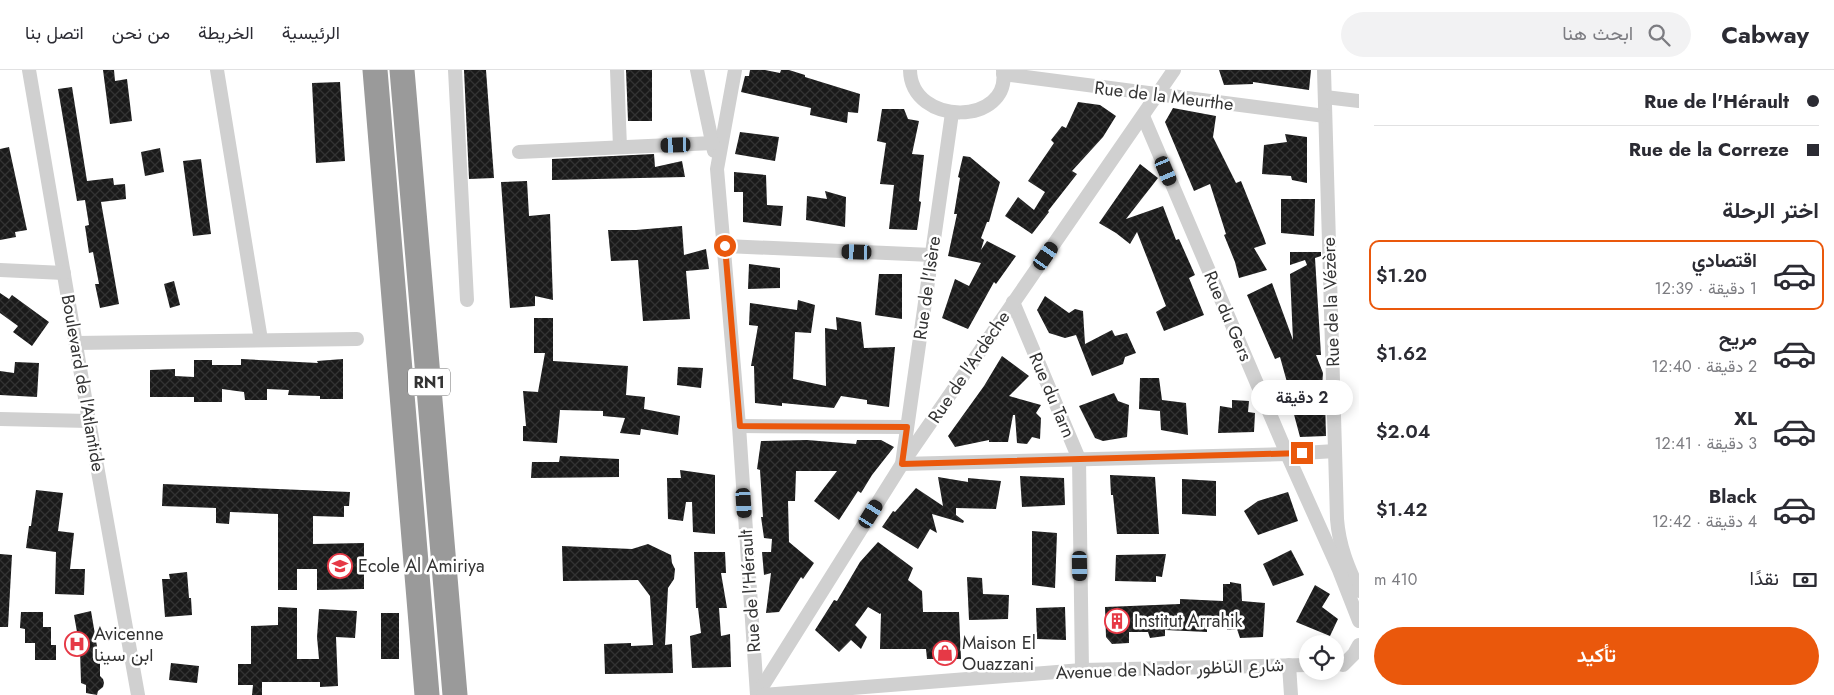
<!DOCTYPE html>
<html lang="ar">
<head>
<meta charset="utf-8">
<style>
  body { margin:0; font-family:Jost,Vazirmatn,sans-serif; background:#f2f2f3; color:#2b2b33; direction:rtl; height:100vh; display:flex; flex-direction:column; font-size:19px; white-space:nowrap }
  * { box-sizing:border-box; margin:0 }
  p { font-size:16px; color:#7c7c81 }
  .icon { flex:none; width:28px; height:28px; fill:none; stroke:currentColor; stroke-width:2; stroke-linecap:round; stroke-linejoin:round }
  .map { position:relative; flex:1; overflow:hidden; direction:ltr }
  .panel { display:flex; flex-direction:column; background:#fff; width:475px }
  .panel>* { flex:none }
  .banner { display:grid; align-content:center; height:110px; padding:0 15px; background:#fff }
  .fabs { position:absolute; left:1299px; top:565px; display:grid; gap:10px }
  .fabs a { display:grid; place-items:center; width:45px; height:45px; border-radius:50%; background:#fff; box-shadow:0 2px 12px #0003; font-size:25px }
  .end { position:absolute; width:22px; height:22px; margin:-11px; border:6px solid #ea580c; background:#fff; box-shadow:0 0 0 2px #fff }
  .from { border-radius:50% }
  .bubble { position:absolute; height:35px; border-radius:18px; background:#fff; box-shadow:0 2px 12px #0003; font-size:16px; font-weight:600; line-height:35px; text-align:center; direction:rtl }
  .car { position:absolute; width:15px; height:30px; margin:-15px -8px; border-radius:6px; box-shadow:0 0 4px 1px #0007; background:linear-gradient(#222 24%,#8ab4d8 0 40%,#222 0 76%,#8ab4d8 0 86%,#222 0) }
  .banner b { display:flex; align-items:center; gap:18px; height:48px; font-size:19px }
  .banner b+b { border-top:1px solid #e1e1e2 }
  .banner i { width:12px; height:12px; background:#2b2b33 }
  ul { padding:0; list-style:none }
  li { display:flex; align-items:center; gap:15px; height:70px; margin:0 10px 8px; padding:0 5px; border:2px solid transparent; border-radius:10px }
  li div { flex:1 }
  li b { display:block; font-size:19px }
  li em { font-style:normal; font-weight:600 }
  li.active { border-color:#ea580c }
  li>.icon { width:45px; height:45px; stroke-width:1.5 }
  h2 { padding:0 15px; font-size:22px; line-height:60px }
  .pay { display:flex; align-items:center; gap:12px; height:55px; padding:0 15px; font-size:19px }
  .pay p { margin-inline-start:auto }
  .action { display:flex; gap:10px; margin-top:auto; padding:10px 15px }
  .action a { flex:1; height:58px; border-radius:30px; background:#ea580c; color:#fff; font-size:20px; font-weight:600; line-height:58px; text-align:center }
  header { display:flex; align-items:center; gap:30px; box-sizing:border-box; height:70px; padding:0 25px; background:#fff; border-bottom:1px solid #e1e1e2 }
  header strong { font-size:24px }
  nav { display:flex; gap:28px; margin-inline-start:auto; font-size:18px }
  .search { width:350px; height:45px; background:#f2f2f3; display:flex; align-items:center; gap:12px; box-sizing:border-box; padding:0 18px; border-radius:28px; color:#7c7c81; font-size:19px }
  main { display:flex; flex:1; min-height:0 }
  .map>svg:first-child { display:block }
  .building { fill:url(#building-cross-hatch) }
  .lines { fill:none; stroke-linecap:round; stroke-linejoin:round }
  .street { stroke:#d0d0d0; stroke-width:14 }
  .highway { stroke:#9a9a9a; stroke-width:25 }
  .route { stroke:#ea580c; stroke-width:6 }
  .labels { text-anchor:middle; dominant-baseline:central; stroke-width:5; stroke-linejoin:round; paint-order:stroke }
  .shield { fill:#fff; stroke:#707070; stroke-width:1 }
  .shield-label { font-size:16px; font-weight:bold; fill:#333 }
  .street-label { font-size:18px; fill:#333; stroke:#fff }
  .poi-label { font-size:18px; fill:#333; stroke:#fff; text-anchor:start }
</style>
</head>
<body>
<header>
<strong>Cabway</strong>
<div class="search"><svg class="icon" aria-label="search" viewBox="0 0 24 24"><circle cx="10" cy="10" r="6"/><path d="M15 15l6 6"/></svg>ابحث هنا</div>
<nav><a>الرئيسية</a><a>الخريطة</a><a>من نحن</a><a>اتصل بنا</a></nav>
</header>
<main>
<section class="panel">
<div class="banner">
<b><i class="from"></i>Rue de l'Hérault</b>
<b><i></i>Rue de la Correze</b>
</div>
<h2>اختر الرحلة</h2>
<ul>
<li class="active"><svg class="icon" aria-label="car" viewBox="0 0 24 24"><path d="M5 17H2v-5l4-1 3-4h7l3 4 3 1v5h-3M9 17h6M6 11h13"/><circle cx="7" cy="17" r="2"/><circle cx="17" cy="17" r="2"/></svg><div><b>اقتصادي</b><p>1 دقيقة · 12:39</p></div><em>$1.20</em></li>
<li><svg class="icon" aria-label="car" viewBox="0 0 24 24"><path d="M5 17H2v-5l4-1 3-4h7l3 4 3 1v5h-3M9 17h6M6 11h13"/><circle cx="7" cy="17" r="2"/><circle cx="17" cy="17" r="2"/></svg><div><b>مريح</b><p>2 دقيقة · 12:40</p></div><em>$1.62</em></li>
<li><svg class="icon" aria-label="car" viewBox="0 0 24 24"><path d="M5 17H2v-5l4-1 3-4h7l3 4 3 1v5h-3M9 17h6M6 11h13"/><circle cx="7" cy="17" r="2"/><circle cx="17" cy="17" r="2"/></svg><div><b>XL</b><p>3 دقيقة · 12:41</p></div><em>$2.04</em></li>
<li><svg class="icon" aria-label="car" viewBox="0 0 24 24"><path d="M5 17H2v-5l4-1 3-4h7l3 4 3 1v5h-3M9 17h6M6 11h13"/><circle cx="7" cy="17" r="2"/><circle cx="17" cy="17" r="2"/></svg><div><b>Black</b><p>4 دقيقة · 12:42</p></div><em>$1.42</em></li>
</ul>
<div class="pay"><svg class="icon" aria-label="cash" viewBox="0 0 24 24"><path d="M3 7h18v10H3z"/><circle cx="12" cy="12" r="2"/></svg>نقدًا<p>410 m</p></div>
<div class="action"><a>تأكيد</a></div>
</section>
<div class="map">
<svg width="1359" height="625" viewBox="0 0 1359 625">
  <defs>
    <pattern id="building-cross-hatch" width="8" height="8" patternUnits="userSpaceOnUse" patternTransform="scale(1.25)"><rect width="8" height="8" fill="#1a1a1a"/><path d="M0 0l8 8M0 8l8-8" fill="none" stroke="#333"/></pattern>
  </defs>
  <rect width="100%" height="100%" fill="#fff"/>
  <g class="building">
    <path d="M103 0H114L115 11 127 9 132 51 110 54Z"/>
    <path d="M464 0H486L494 108 469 109Z"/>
    <path d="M626 0H652V51H628Z"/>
    <path d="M750 0H765L780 3 781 0H789L805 5V7L860 24 858 43 848 42 847 53 810 45 811 38 741 22 745 6H749Z"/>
    <path d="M1219 0H1311L1309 20 1253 12V14L1224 15Z"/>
    <path d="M340 12 345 91 316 93 312 13Z"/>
    <path d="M72 17 87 111 113 108 114 115 125 114 126 129 101 132 119 234 100 238 95 214H99L93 182 89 183 85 156 89 155 85 130 77 131 58 19Z"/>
    <path d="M1078 32 1100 35 1116 46 1103 67 1072 101 1077 104 1048 141 1049 142 1032 164 1005 146 1018 127 1034 140 1045 122 1028 111 1054 73 1051 70 1062 56 1066 58Z"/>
    <path d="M1173 38 1216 46 1213 67 1236 113 1241 111 1264 168 1266 174 1254 178 1267 200 1239 208 1235 192 1224 165 1226 164 1210 114 1194 121 1165 52Z"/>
    <path d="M882 39H904L908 49 919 51 912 84 924 85 919 131 921 132 917 160 889 159 894 115 880 114 886 73 877 71Z"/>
    <path d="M740 62 779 67 775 91 735 84Z"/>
    <path d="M1285 64 1307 67V113L1292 110 1291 106 1262 104 1264 75 1287 72Z"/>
    <path d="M9 77 27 160 15 162 16 167 0 170V79Z"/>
    <path d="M160 78 164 102 145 106 141 82Z"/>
    <path d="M654 84 655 97 682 91 685 107 552 110V89Z"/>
    <path d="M963 86 970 87 1000 112 989 152H987L981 168 984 170 981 180 987 171 1016 186 996 214 994 212 968 259 942 248 955 209 969 216 981 193 948 186 957 144H954L960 108 958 107Z"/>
    <path d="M201 89 211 164 193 166 183 91Z"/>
    <path d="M1140 94 1158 108 1126 149 1163 136 1176 170 1179 169 1195 205 1189 208 1204 245 1164 261 1156 242 1166 236 1137 162 1130 174 1116 163 1099 153Z"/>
    <path d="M734 102 766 105 767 135 783 136 781 156 743 152V122H734Z"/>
    <path d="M527 111 529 146 550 144 553 230 535 226V236L510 238 501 112Z"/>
    <path d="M825 121 846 127 845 157 806 150 807 126 827 129Z"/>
    <path d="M1281 129H1315L1314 166 1281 163Z"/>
    <path d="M682 156 684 185 706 179 709 199 686 201 690 249 643 251 638 190 611 191 608 160H636Z"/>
    <path d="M1290 182H1321V186L1315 188 1321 285H1316L1323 303 1321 331H1325L1326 366 1300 367 1292 337 1308 334 1290 323 1280 287 1275 289 1247 225 1272 213 1293 270 1290 204 1307 195 1305 190 1290 195Z"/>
    <path d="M749 194 780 198V218L748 219Z"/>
    <path d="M879 204H902V249L875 245Z"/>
    <path d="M174 211 180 235 170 238 164 214Z"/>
    <path d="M0 223 9 229 12 225 49 252 32 276 13 262 18 256 0 243Z"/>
    <path d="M1045 226 1069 243 1075 239 1083 241 1085 274 1112 260 1115 266 1127 263 1136 283 1125 287 1123 294 1092 306 1076 265 1065 268 1049 263 1037 240Z"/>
    <path d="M798 230 815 235 811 263 795 262 793 309 826 316 825 258 837 260 836 247 861 252 864 278 895 277 889 337 867 334V330L841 326 834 338 782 333V336L755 333 754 296H751L758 256 749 255 750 233 797 240Z"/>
    <path d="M534 248H553V291L628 296 626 325 645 327 644 339 680 346 678 365 641 359 640 365 620 363 625 348 603 346V341L560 340 557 373 523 371V356H526L523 321 538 322 545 283H534Z"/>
    <path d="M1002 286 1029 306 1009 326 1041 335 1036 343 1041 348 1040 369 1032 367 1027 374 1017 373 1015 345H1013L1008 372H989V370L955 377 948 366 984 316Z"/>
    <path d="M241 289 318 293 317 291 343 289V329H320V326L288 325 289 320 267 319V330H245L244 322 222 319V332H194V327H150V300L175 299V306L194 307V290H212V295H241Z"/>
    <path d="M15 292 39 293 37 327 0 325V301L14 303Z"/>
    <path d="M678 297 703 298 701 318 677 315Z"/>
    <path d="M1140 308H1159L1162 330 1186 333 1188 365 1161 360 1160 341 1139 339Z"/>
    <path d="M1114 323 1118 331 1129 335 1127 367 1103 371 1095 368 1079 336Z"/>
    <path d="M1232 330 1249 331 1248 342 1255 343 1254 362 1218 363 1220 336 1232 338Z"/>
    <path d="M807 370 856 374 857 370H881L894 377 872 405 861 423 858 421 839 450 814 431 837 401H796L795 431H788L789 472 814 493 803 509 801 507 779 542 766 543 771 503 764 505 762 482H771L772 469 764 468 761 447H763L760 400 757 399 761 371Z"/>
    <path d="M560 386 619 389V407L531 408 532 392H559Z"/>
    <path d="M680 400 715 405V464L693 462 692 432H686L683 451 668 449 667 408H681Z"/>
    <path d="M1110 405 1155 407 1159 464H1117L1113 425H1111Z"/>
    <path d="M1020 406 1064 408 1065 435 1022 437Z"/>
    <path d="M938 407 968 412V408L1001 411 996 439 956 438V445L964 451 963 453 932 444 937 463 930 459 918 479 882 457 893 441 895 442 916 418 943 436Z"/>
    <path d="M1182 409 1216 411V446L1182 444Z"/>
    <path d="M163 414 350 422 349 436H344V447L313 446V474L364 473V519L317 520V499H297V520H278V444L230 442 229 454 216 453V438L162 436Z"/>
    <path d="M36 420 63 423 58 461 74 463 70 499H85L84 525 55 524 56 482 26 478 29 456H31Z"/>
    <path d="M1288 422 1298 451 1258 465 1244 441 1258 431Z"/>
    <path d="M1032 461 1057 463 1055 518 1032 515Z"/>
    <path d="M878 472 913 498 908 510 922 521 923 542H959L961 589H927L926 579H880L881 543 880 544 868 537 855 555 867 567 861 579 851 570 839 582 815 560 834 530 837 531 860 492Z"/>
    <path d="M648 474 671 485 672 493 675 499 674 509 668 518 665 575 672 574 673 603 605 604 604 574 631 573V576L653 575 650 526 638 510 563 511 562 476 632 479Z"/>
    <path d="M1291 480 1304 505 1273 516 1263 494Z"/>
    <path d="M694 482H725L726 503H721L727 538H719L721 566 730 564 731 597 692 598 690 566 701 563 698 538H696Z"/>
    <path d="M0 484 12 485 8 557H0Z"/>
    <path d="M1166 484 1162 507 1156 506V512L1115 511 1116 485Z"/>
    <path d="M187 502 189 528H191L192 545 165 547 162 509H170L169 504Z"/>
    <path d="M967 507 982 508 983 524 1009 525 1008 549 969 550Z"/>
    <path d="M1230 512 1241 514 1242 531 1265 533 1263 567 1240 568 1237 559 1227 560V548L1207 547V562L1165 560V566L1150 568 1148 562H1129V573L1112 574 1106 567 1105 537 1180 534V529L1223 531V514H1230Z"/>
    <path d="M1315 515 1330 524 1322 537 1338 549 1330 566 1296 552Z"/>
    <path d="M278 537 297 538V589H319L317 567 319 539 357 541 355 568 336 567 338 616 320 617V612H262V625H252L253 615H238V594H251V556L278 555Z"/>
    <path d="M1065 537 1066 570 1037 569 1036 538Z"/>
    <path d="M91 541 100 594V606L103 609 104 613 103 617 98 621 97 625 86 623V615L81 613 80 579 74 545Z"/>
    <path d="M21 542H43V557H51V575H56V590H35V573H25V559L20 558Z"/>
    <rect x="381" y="543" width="18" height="46"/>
    <path d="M171 593 199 596 197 613 169 610Z"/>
  </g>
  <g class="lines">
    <g class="street">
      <path d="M29 0 89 351 138 625"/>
      <path d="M217 0 261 270"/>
      <path d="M455 0 467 230"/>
      <path d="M617 0 620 77"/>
      <path d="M697 0 714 81"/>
      <path d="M735 0 717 99 739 356 757 625"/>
      <path d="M910 0C911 57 1012 56 1003 0"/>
      <path d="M1324 0 1337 449C1339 476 1348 497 1359 521"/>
      <path d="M1003 4 1325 46"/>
      <path d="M1325 27 1359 31"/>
      <path d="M952 43 902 394 1287 384 1335 381"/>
      <path d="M1143 46 1287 384 1339 500 1359 551"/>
      <path d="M519 82 713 73"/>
      <path d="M725 176 932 185"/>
      <path d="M0 200 64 203"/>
      <path d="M1013 232 1079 389 1082 600"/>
      <path d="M76 273 357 269"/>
      <path d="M0 349 89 351"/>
      <path d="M739 356 907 357"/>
      <path d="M1289 595 1291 625"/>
      <path d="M1343 595 1354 584 1359 575"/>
      <path d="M757 625 902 394 1174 0"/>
      <path d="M763 625 1082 600 1308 595"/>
    </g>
    <g class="highway">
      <path d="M375 0 427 625"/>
      <path d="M402 0 455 625"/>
    </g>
  </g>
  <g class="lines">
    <path class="route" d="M725 176 740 356 907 357 902 394 1302 383"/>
  </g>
  <defs>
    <symbol id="school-ring" viewBox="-11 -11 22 22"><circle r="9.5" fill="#fff" stroke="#e63946" stroke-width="1.5"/><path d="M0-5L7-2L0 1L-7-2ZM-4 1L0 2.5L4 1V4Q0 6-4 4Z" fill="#e63946"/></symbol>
    <symbol id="building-ring" viewBox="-11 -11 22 22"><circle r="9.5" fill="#fff" stroke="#e63946" stroke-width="1.5"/><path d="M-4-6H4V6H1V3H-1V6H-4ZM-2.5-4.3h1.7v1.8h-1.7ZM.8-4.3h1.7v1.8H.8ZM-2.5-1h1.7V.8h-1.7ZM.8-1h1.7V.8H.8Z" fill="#e63946"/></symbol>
    <symbol id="hospital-ring" viewBox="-11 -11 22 22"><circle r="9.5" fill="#fff" stroke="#e63946" stroke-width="1.5"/><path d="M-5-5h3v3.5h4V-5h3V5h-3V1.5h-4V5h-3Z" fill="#e63946"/></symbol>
    <symbol id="shop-ring" viewBox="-11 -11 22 22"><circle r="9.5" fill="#fff" stroke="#e63946" stroke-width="1.5"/><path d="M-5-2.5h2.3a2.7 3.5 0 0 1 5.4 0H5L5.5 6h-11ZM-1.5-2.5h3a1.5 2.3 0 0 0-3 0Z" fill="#e63946"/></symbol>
  </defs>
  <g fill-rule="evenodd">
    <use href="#school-ring" x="326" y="482" width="28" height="28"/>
    <use href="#building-ring" x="1103" y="537" width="28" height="28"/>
    <use href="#hospital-ring" x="63" y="560" width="28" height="28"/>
    <use href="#shop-ring" x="931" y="569" width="28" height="28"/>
  </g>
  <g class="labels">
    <rect class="shield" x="408" y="298.5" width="42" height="27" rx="4"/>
    <g class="shield-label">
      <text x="429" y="312">RN1</text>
    </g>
    <g class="street-label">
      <text transform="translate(1164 26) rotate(7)">Rue de la Meurthe</text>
      <text transform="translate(927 218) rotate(-82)">Rue de l'Isère</text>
      <text transform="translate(1331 232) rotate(-92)">Rue de la Vézère</text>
      <text transform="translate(1228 246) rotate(67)">Rue du Gers</text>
      <text transform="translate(969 297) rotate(-56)">Rue de l'Ardèche</text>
      <text transform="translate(83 313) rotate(80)">Boulevard de l'Atlantide</text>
      <text transform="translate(1052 325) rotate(67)">Rue du Tarn</text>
      <text transform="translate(750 521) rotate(-94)">Rue de l'Hérault</text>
      <text transform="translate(1170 599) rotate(-2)">Avenue de Nador شارع الناظور</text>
    </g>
    <g class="poi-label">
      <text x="358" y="496">Ecole Al Amiriya</text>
      <text x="1134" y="551">Institut Arrahik</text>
      <text x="94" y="564">Avicenne<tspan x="94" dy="21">ابن سينا</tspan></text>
      <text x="962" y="573">Maison El<tspan x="962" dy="21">Ouazzani</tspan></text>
    </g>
  </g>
</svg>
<div class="fabs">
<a><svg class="icon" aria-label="locate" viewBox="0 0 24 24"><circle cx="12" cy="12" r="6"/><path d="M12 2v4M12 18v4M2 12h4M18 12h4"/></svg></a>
</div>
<i class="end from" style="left:725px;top:176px"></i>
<i class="end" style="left:1302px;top:383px"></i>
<div class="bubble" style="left:1251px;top:310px;width:102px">2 دقيقة</div>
<i class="car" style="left:676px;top:75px;rotate:268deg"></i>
<i class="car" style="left:1166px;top:101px;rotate:157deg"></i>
<i class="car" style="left:857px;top:182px;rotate:272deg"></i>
<i class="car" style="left:1046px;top:186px;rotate:35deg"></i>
<i class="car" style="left:744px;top:433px;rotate:176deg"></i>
<i class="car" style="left:871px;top:444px;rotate:32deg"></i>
<i class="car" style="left:1080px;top:496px;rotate:179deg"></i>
</div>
</main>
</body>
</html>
